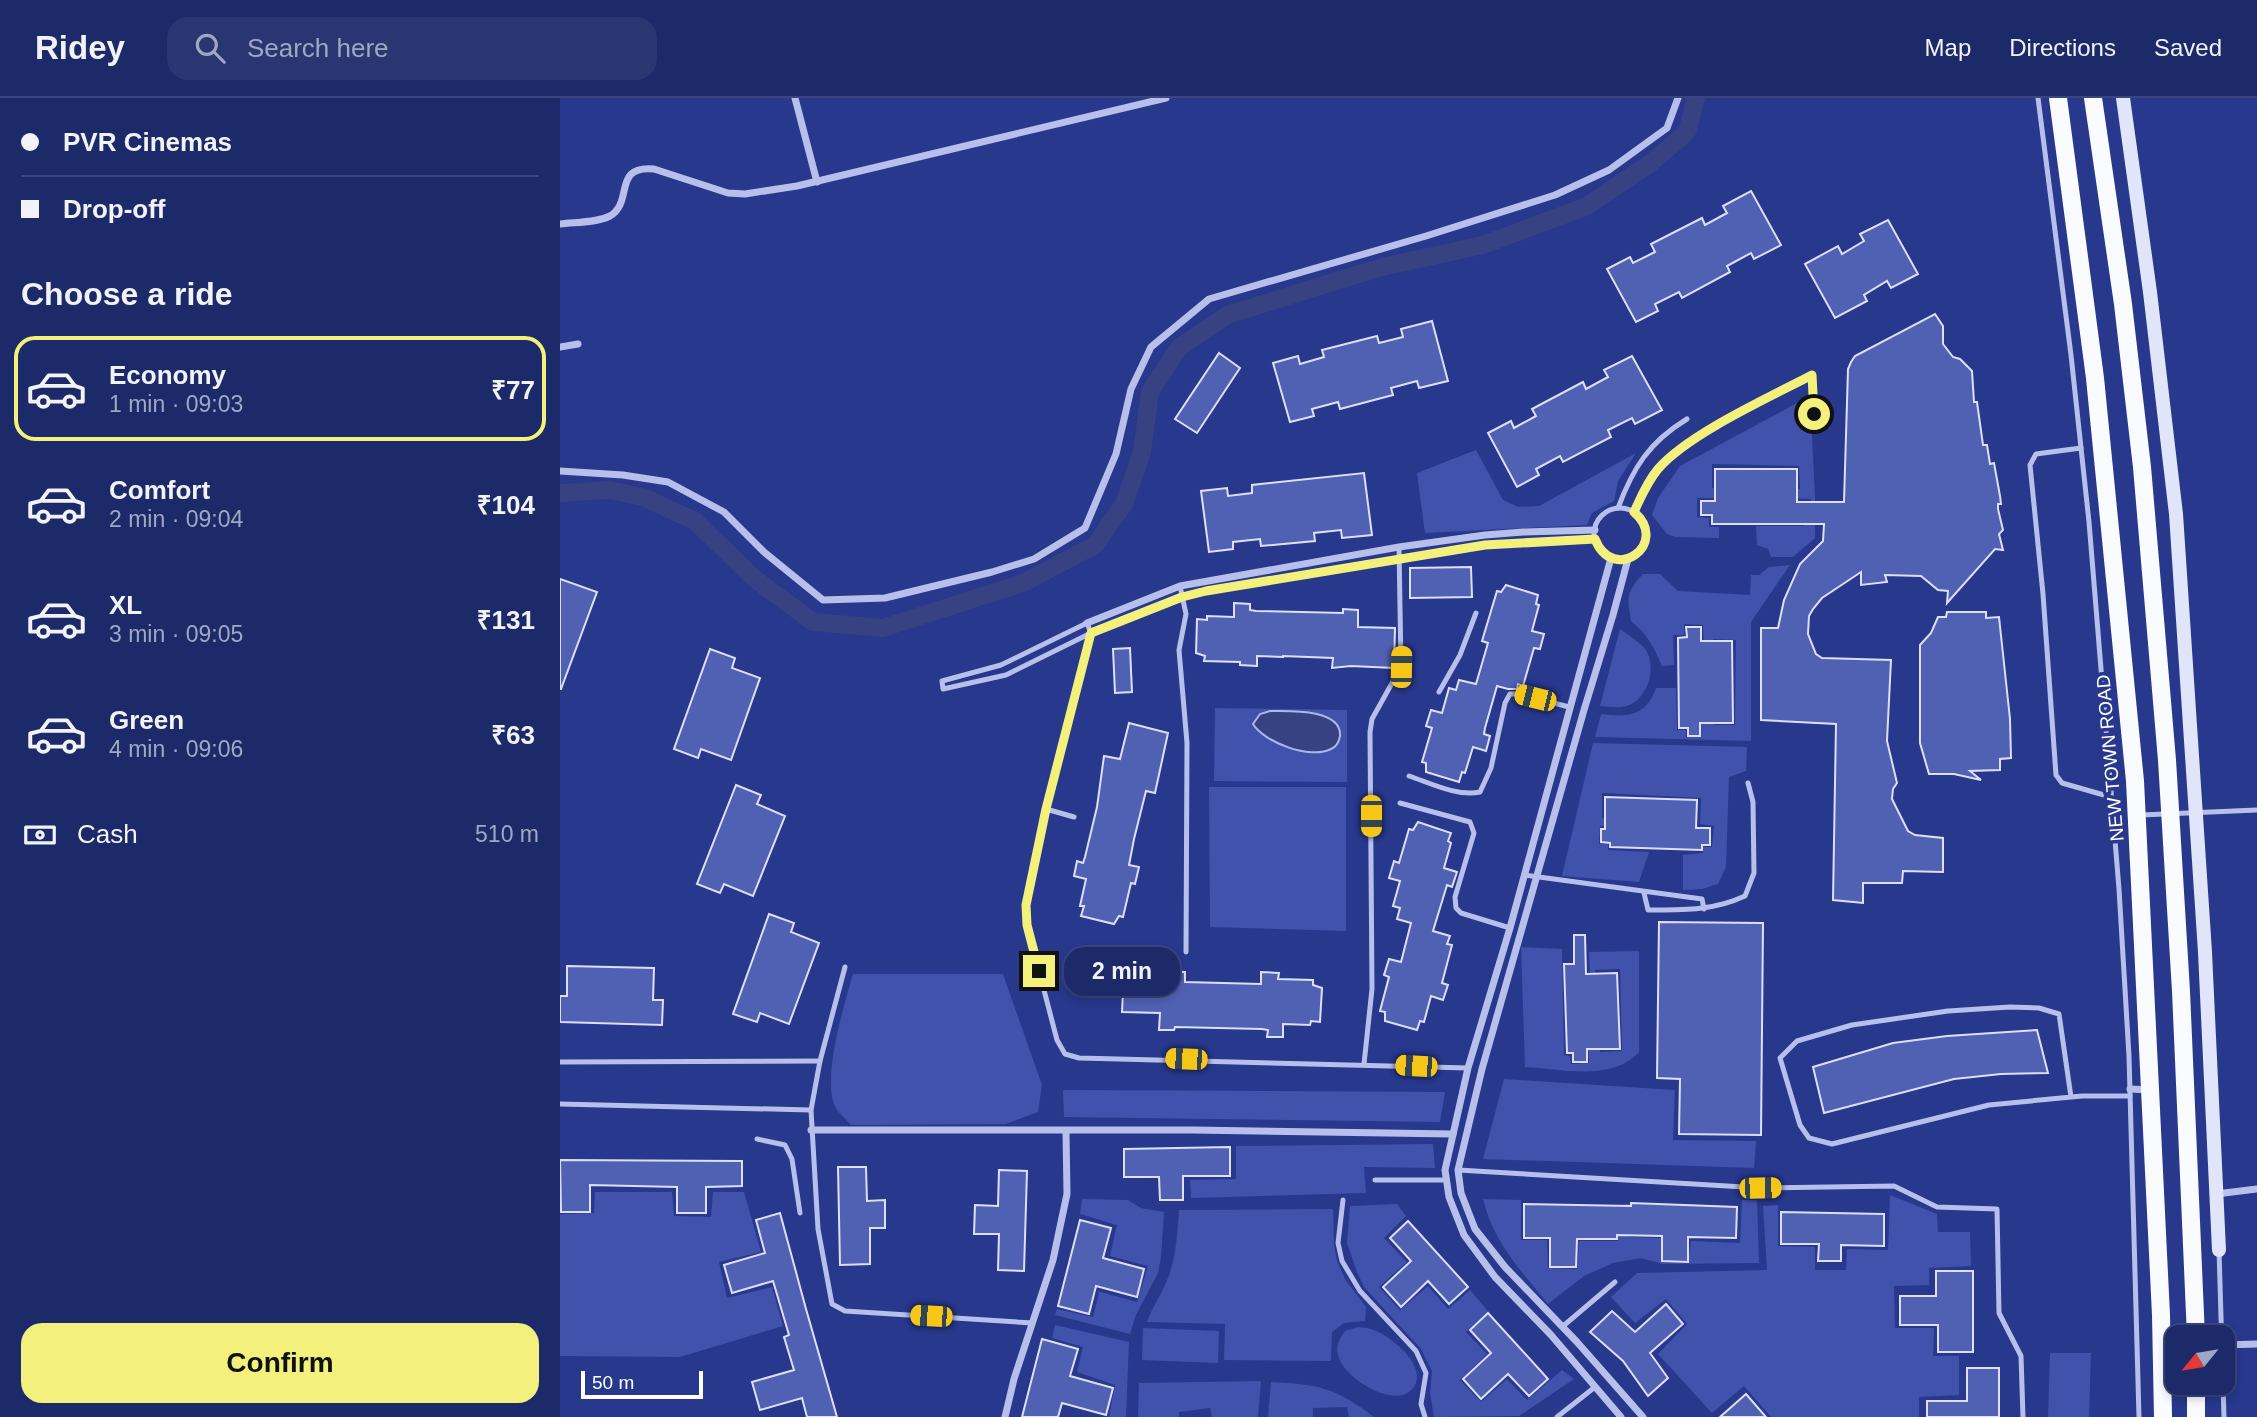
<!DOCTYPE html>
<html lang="en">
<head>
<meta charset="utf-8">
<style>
  body { margin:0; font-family:Helvetica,sans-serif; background:#2a3672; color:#f1f3f6; height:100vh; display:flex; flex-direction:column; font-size:26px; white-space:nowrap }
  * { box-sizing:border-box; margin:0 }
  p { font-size:23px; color:#a0a7c1 }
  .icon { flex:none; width:38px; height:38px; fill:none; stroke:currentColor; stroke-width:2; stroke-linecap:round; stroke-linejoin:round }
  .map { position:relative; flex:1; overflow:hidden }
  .details { display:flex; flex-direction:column; background:#1d2a6a; width:560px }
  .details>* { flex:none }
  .guide { display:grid; align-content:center; height:154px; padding:0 21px; background:#1d2a6a }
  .needle { width:46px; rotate:240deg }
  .controls { position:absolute; left:1605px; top:1227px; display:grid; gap:14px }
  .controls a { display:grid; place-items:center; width:70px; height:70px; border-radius:14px; background:#1d2a6a; box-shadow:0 4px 10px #0003,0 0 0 2px #3b467e; font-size:35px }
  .scale { position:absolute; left:21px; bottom:18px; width:122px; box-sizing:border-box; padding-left:7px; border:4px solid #fff; border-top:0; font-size:19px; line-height:24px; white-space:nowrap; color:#fff; -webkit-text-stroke:5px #27388d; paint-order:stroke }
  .end { position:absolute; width:32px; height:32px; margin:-16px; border:9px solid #f3f17c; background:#111; box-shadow:0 0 0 4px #111 }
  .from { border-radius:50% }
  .bubble { position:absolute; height:49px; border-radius:21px; background:#1d2a6a; box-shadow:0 4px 10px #0003,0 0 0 2px #3b467e; font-size:23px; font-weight:800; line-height:49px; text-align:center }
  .car { position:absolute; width:21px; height:42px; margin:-21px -10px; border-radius:9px; box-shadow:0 0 5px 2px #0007; background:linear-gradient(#f5c518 24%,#345 0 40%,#f5c518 0 76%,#345 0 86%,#f5c518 0) }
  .guide b { display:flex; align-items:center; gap:24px; height:66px; font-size:26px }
  .guide b+b { border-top:2px solid #3b467e }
  .guide i { width:18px; height:18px; background:#f1f3f6 }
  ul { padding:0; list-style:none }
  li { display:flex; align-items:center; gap:21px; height:105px; margin:0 14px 10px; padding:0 7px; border:4px solid transparent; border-radius:21px }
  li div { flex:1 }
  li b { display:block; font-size:26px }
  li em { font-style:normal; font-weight:800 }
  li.selected { border-color:#f3f17c }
  li>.icon { width:63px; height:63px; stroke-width:1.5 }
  h2 { padding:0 21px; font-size:32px; line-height:84px }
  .pay { display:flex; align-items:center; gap:18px; height:77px; padding:0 21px; font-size:26px }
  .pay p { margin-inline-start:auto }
  .cta { display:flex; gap:14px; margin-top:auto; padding:14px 21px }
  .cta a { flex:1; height:80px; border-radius:21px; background:#f3f17c; color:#111; font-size:28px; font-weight:800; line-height:80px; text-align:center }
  header { display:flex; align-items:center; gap:42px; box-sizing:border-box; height:98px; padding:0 35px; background:#1d2a6a; border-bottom:2px solid #3b467e }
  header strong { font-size:33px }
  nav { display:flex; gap:38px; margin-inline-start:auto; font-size:24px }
  .search { width:490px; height:63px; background:#2a3672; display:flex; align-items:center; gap:18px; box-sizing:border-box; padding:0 24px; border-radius:21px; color:#a0a7c1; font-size:26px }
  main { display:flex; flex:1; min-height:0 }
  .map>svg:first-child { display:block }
  .green { fill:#4052ab }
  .water { fill:#374282; stroke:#abb7eb; stroke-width:2 }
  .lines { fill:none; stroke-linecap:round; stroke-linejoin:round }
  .canal { stroke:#374282; stroke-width:18 }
  .building { fill:#5061b3; stroke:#dbe0f8; stroke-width:2 }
  .lane { stroke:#b7c0ea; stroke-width:5 }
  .street { stroke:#b7c0ea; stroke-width:7 }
  .secondary { stroke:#e1e5f9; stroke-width:14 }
  .primary { stroke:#fafbff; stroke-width:18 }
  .route { stroke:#f3f17c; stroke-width:9 }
  .labels { text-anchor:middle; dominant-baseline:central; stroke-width:7; stroke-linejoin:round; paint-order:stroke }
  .street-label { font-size:19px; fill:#fff; stroke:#27388d }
</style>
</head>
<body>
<header>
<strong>Ridey</strong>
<div class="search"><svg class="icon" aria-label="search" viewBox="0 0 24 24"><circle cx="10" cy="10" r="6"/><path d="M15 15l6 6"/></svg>Search here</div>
<nav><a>Map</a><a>Directions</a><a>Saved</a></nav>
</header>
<main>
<section class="details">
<div class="guide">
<b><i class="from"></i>PVR Cinemas</b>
<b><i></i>Drop-off</b>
</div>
<h2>Choose a ride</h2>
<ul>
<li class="selected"><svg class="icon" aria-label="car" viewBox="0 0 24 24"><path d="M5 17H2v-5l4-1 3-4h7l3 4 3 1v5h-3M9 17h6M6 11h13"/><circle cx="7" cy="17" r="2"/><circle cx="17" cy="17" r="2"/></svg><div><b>Economy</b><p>1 min · 09:03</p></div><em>₹77</em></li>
<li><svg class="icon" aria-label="car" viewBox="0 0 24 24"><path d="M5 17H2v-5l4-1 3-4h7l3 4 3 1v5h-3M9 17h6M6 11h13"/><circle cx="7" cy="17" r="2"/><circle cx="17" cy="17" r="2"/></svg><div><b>Comfort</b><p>2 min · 09:04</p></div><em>₹104</em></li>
<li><svg class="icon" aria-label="car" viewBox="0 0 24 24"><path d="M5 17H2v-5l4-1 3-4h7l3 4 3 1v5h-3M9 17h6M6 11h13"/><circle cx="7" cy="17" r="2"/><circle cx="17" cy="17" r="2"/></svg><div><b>XL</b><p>3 min · 09:05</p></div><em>₹131</em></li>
<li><svg class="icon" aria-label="car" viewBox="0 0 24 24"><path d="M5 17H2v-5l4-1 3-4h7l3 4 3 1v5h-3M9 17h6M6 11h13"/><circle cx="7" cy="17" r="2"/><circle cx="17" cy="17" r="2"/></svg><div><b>Green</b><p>4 min · 09:06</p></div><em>₹63</em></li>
</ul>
<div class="pay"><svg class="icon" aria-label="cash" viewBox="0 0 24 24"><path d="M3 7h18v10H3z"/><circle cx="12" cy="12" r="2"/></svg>Cash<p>510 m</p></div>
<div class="cta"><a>Confirm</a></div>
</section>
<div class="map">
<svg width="1697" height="1319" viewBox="0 0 1697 1319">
  <rect width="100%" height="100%" fill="#27388d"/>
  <g class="green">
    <path d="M1250 298 1255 399V440L1233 459H1211L1208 451 1197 447 1196 428H1244V418L1251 419V401L1225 400V393L1240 391 1239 368 1152 366V390L1166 392 1165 400H1137V419L1149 420V429H1159V440L1115 439 1107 436 1092 417 1098 400 1120 368Z"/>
    <path d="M916 352 943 402 958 409 979 408 1076 355 1058 383 1054 403 1032 415 1027 427 865 435 857 375Z"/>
    <path d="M1230 467 1191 524V643L1035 639 1041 616C1067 619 1086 619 1096 590H1116L1117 632H1126V639H1141L1142 611H1153L1154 627H1175L1176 542 1153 541V553H1144L1143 527 1124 526V537H1113L1114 567 1102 568C1094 549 1087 536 1071 523 1067 499 1066 494 1083 476H1100L1118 493 1190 497 1191 477H1199L1209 469Z"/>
    <path d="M1060 531C1068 537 1080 544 1086 552 1098 572 1086 606 1062 609 1055 610 1046 608 1040 608Z"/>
    <path d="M655 610 787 612V684L654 683Z"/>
    <path d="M1033 645 1187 649 1186 673 1169 679 1166 769 1158 786 1142 791 1123 792V757L1143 755V749H1152L1154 728 1140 726 1141 700 1042 695V720L1055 721V729L1040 728 1039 746H1048V752L1089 754 1079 784 1002 778Z"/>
    <path d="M649 689H786V833L650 829Z"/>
    <path d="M961 849 1002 851 1004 957 1010 958 1011 966 1029 965 1028 933H1039L1040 954 1062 953 1060 871 1035 872V879H1030L1029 854 1079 853V954C1052 984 1001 971 965 969Z"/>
    <path d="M293 876H443L482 987 478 1014 446 1026 291 1027C286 1021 276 1013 274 1006 263 976 284 907 293 876Z"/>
    <path d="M944 981 1115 992 1113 1042 1196 1043 1194 1070 923 1061Z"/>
    <path d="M503 992 885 994 880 1024 504 1019Z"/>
    <path d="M873 1046 875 1070 804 1069 806 1095 631 1100 630 1082 676 1081V1048Z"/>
    <path d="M35 1094H112L114 1118 151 1119 153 1094H184L201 1154 159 1164 167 1200 212 1189 223 1228 120 1259 0 1258V1116L34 1115Z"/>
    <path d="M1330 1097 1377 1116 1378 1134H1410L1411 1168 1369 1170V1187L1334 1188 1335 1230H1374L1373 1258H1399V1297L1359 1299V1319H1211L1184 1288 1152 1315 1098 1256 1127 1226 1106 1201 1075 1225 1051 1199 1077 1175 1207 1172 1203 1108 1218 1107V1148L1255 1149V1172H1286L1287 1151 1328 1152Z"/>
    <path d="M522 1101 568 1102 581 1110 604 1114 601 1159 598 1175 576 1217 570 1236 495 1217 497 1211 533 1219 539 1195 537 1193 577 1204 588 1168 550 1158 557 1127 520 1116Z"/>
    <path d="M923 1101 961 1102V1142H987L988 1170 1017 1171 1019 1143H1058L1060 1107 1069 1106V1139L1101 1140V1164L1128 1165 1131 1143 1180 1145 1182 1102H1197L1199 1165 1102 1166 1081 1160 1053 1165 1024 1178 988 1206C960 1171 934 1146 923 1101Z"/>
    <path d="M837 1106 846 1118 824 1140 847 1164 819 1189 840 1212 868 1188 888 1211 910 1192 928 1213 906 1234 927 1256 900 1282 921 1304 947 1281 967 1302 1002 1272 1014 1281 959 1318 874 1319 870 1295 872 1273 861 1251 804 1189 797 1174 787 1145 790 1108Z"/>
    <path d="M773 1111 774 1147 777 1163 785 1181 806 1209 805 1223 784 1225 772 1234 771 1263 664 1262 665 1226 587 1224C592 1210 598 1202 604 1189 616 1165 617 1139 619 1112Z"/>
    <path d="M495 1227 569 1244 566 1319H549L555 1287 517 1274 523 1249 492 1240Z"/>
    <path d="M798 1229C818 1230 830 1240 844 1253 851 1261 858 1271 857 1281 849 1319 784 1284 778 1257 775 1248 780 1240 785 1233Z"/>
    <path d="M583 1230 659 1233 658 1265 582 1262Z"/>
    <path d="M1490 1255H1531L1529 1319H1488Z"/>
    <path d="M701 1283 698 1319H652L650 1310 619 1314V1319H578L579 1285Z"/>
    <path d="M711 1284C758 1286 776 1290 814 1319H789L787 1309 753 1310V1319H708Z"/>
  </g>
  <path class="water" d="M710 613C727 613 782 610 780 638 779 644 776 649 771 651 750 662 704 644 693 626L700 616Z"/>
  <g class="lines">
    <path class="canal" d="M0 395 49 392 83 399 135 423 195 481 253 524 323 530 463 485 535 447 564 406 582 354 590 294 619 250 667 217 822 169 923 147 1025 109 1092 64 1127 34 1136 0"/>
  </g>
  <g class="building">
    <path d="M1191 93 1221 147 1194 161 1191 155 1167 168 1170 174 1122 200 1119 194 1095 206 1098 213 1076 224 1047 171 1070 159 1073 165 1095 154 1091 146 1142 120 1145 127 1167 115 1163 108Z"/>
    <path d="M1328 122 1358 176 1331 190 1327 183 1304 197 1307 203 1275 220 1245 166 1278 148 1282 156 1304 143 1300 136Z"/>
    <path d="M1375 216 1383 228V246L1393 259 1400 261 1412 273 1414 304H1417L1423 347H1427L1430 366 1434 365 1440 398 1441 406H1438V411L1443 432 1439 436 1443 452 1435 451 1387 505 1388 493 1378 492 1361 478 1325 477 1327 484 1301 487V474L1262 500 1253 511 1249 518 1248 536 1256 556 1262 560 1331 562 1327 643 1337 685 1333 691 1332 701 1348 733 1355 737 1383 740V774L1343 773 1342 785H1303V805L1273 802 1276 626 1201 622V530H1218L1224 502 1240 466 1263 443 1264 426H1152V417H1141V403H1155V371H1237V404H1284L1288 271 1291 264 1295 258Z"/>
    <path d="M872 223 888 283 859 290 857 283 831 290 833 297 780 311 778 304 752 311 754 318 730 324 713 265 738 258 740 266 764 259 762 252 817 238 819 245 843 239 841 231Z"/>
    <path d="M659 255 680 270 637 335 615 321Z"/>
    <path d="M1072 258 1102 312 1075 326 1072 320 1048 332 1051 339 1003 364 1000 358 976 371 979 377 957 389 928 335 951 323 954 330 976 318 972 311 1023 284 1026 291 1048 279 1044 272Z"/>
    <path d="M804 375 812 437 782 440 781 432 754 435 755 443 701 448 700 441 673 444V451L649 454 641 393 667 390 668 398 692 395V387Z"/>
    <path d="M911 469 912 499 850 500V470Z"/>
    <path d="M0 481 37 494 1 591H0Z"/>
    <path d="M946 487 978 497 976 506 979 507 972 533 984 536 980 551 974 550 963 588 958 586 957 591H948L937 588 925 630 924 636 930 638 926 653 913 649 905 675 902 674 899 684 866 674V665L862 664 872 630 866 628 871 612 882 615 889 590 896 592 899 582 916 586 928 545 922 543 937 493 941 494Z"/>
    <path d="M674 505 690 506V512L696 513 783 515V511L798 512V529L835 530 834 570 791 568 772 570 773 560 723 558V559L697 558V568L680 567V564L644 563 645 558 636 555 637 521 647 522V518L674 519Z"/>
    <path d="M1387 514H1426V520L1439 519 1450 621 1451 660 1440 661V672L1410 673 1421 682 1394 676H1369L1360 645V547L1371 535 1378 519H1386Z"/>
    <path d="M1126 529H1141V543H1172L1173 625H1140V638H1128V630H1119L1118 540 1127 539Z"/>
    <path d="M570 550 572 594 555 595 553 551Z"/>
    <path d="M150 551 175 560 172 570 200 580 171 662 141 651 138 660 114 651Z"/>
    <path d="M569 625 608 635 595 695 586 693 574 741 569 767 579 769 575 786 571 785 563 819 559 818 554 826 521 818 524 808H520L526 781 514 778 517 763 523 765 525 759 537 709 544 658 560 661Z"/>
    <path d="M176 687 201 697 197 706 225 718 193 798 164 786 160 795 137 786Z"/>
    <path d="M1045 699 1137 702 1136 730H1150V747H1142V752L1050 749V745L1041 744V731H1045Z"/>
    <path d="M858 724 891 735 888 743 891 745 884 770 897 774 892 789 887 787 873 833 890 838 887 846 892 847 882 885 888 887 883 902 871 898 864 924 860 923 857 932 825 923V914L820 913 829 879 824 877 829 861 841 864 851 825 837 821 840 810 833 808 840 783 829 780 834 763 839 765 849 731 853 732Z"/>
    <path d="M209 816 234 825 231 834 259 845 229 926 200 915 197 924 173 916Z"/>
    <path d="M1099 824 1203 825 1201 1037 1119 1036 1120 981 1097 980Z"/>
    <path d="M1014 837H1025L1026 876 1057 875 1060 951H1027V964H1013V955H1007L1004 866H1014Z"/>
    <path d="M7 868 94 870 93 902H103L102 927 0 924V898H7Z"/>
    <path d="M564 873 625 874V884L701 886V874L719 875 718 881 753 882V887L762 890 760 924 751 923 750 927 723 926V939H707L708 932 702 931 615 929 614 932H599L600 915 562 914Z"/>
    <path d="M1477 932 1488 975 1441 976 1394 981 1264 1015 1253 969 1333 945 1387 938Z"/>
    <path d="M670 1049V1078H623V1102H600L599 1079H564V1051Z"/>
    <path d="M0 1062 182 1063V1088L146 1089V1115H117V1089L30 1087V1114H1Z"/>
    <path d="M278 1069H306L307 1103 325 1102V1130H310V1166L280 1167Z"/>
    <path d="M439 1072 467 1073 464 1173 438 1172 439 1136H414L415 1107 438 1108Z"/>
    <path d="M1071 1105 1177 1109 1176 1140 1128 1139V1164L1102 1163V1138L1057 1137V1141H1017L1016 1169H990V1140H964V1106L1071 1108Z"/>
    <path d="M1221 1114 1324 1116V1148L1281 1147V1163H1258L1259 1146H1221Z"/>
    <path d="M220 1115 246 1211 277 1319H247L242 1300 200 1312 192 1284 234 1272 224 1239 229 1237 213 1183 172 1195 164 1167 205 1155 196 1122Z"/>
    <path d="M520 1122 551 1130 543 1160 584 1171 577 1199 536 1188 529 1216 498 1208Z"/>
    <path d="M848 1123 908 1189 889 1206 868 1183 841 1209 823 1189 851 1163 830 1140Z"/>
    <path d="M1376 1173H1413V1254H1378V1227H1340V1198H1376Z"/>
    <path d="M1106 1206 1123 1226 1090 1255 1108 1280 1088 1298 1063 1263 1030 1234 1052 1213 1075 1234Z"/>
    <path d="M928 1215 988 1281 969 1298 948 1276 921 1301 903 1281 931 1255 910 1232Z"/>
    <path d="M482 1241 518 1251 510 1278 553 1290 546 1317 502 1305 498 1319H462Z"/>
    <path d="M1407 1270H1439V1319H1367V1303H1407Z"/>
    <path d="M1186 1296 1206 1319H1160Z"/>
  </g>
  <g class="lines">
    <g class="lane">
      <path d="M1478 0 1511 257 1529 424 1559 791 1569 958 1579 1319"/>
      <path d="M1521 350 1476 356 1470 367 1483 496 1496 677 1502 685 1551 699"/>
      <path d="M1058 410C1073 370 1089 344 1127 321"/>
      <circle cx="1060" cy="436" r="26"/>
      <path d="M1074 414C1081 399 1087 384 1098 371 1129 335 1209 300 1252 277L1254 316"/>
      <path d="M620 488 626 516 619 552 627 645 626 854"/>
      <path d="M531 535 446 577 383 591 382 583 441 567 527 525 531 535 472 772 466 807 467 827 497 942 505 956 519 960 908 970"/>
      <path d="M879 594 900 557 916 515"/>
      <path d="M849 678C870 685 898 699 920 694L931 670 945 605 950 596H960L1009 609"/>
      <path d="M840 705 910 724 914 735 895 799 896 810 901 815 950 830"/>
      <path d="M486 711 514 719"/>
      <path d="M1581 717 1697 712"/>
      <path d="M964 777 1142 801 1144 811"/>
      <path d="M1084 795 1088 812C1122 812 1153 813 1185 798L1194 775 1193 704 1188 685"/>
      <path d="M285 869 260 963 251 1012 258 1131 272 1206 285 1213 472 1225"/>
      <path d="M0 964 260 963"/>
      <path d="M804 966 812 891 810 634 812 621 841 569 839 449"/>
      <path d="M1511 999 1499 916 1479 910 1450 909 1388 913 1292 927 1237 943 1220 960 1240 1027 1249 1040 1272 1046 1429 1007 1522 998H1570"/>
      <path d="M0 1006 251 1012"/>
      <path d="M197 1041 225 1047 232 1061 240 1115"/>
      <path d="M898 1072 1201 1090 1334 1088 1377 1109 1437 1111 1439 1215 1461 1258 1463 1319"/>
      <path d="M815 1082H887"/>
      <path d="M783 1102 778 1145 782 1163 800 1193 856 1253 866 1275 861 1306 865 1319"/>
      <path d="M1659 1152 1664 1319"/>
      <path d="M1002 1229 1055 1184"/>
      <path d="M997 1319 1035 1289"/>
    </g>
    <g class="street">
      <path d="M235 0 257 84"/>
      <path d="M0 126C15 124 36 125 50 118 74 104 52 67 94 71L168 95 185 96 237 88 606 0"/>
      <path d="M0 249 18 246"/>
      <path d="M0 373 63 377 108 384 164 414 204 454 263 502 325 500 432 474 474 461 525 430 556 356 571 291 591 249 649 201 866 138 995 97 1049 72 1107 30 1118 0"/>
      <path d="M1051 460 950 830 908 970 885 1072 889 1099 904 1137 935 1179 991 1237 1061 1319"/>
      <path d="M1068 461 1053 517 1024 612 922 971 898 1072 901 1095 915 1131 945 1169 1017 1244 1083 1319"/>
      <path d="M527 525 620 488 839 449 925 437 963 434 1035 432"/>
      <path d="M531 535 622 499 645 493 925 447 1035 441"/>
      <path d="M1570 991 1590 992"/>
      <path d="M251 1032H633L893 1036"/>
      <path d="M1656 1096 1697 1091"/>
      <path d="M1663 1247 1697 1246"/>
      <path d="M445 1319 454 1281 493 1162 507 1096 506 1034"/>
    </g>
    <path class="secondary" d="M1563 0 1590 194 1616 416 1645 854 1659 1152"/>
    <g class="primary">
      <path d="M1498 0 1535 280 1575 683 1601 1217 1603 1319"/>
      <path d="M1533 0 1563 206 1582 369 1607 662 1621 893 1636 1239"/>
      <path d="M1636 1319V1284"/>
    </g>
  </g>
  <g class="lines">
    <path class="route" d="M479 873 467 827 466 807 486 711 531 535 622 499 646 493 925 447 1035 441C1053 487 1111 446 1074 414 1081 399 1087 384 1098 371 1128 336 1210 299 1252 277L1254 316"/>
  </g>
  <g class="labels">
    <g class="street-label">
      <text transform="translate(1550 660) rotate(-95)">NEW TOWN ROAD</text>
    </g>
  </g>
</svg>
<div class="controls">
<a><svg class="needle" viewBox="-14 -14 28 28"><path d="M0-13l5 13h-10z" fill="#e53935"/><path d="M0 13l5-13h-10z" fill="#a0a7c1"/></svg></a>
</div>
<div class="scale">50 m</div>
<i class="end from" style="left:1254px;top:316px"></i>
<i class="end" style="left:479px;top:873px"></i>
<div class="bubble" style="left:504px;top:849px;width:116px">2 min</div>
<i class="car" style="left:841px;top:569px;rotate:1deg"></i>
<i class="car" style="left:975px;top:600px;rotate:284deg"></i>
<i class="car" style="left:811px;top:718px;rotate:180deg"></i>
<i class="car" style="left:626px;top:961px;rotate:272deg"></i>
<i class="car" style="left:856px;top:968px;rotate:273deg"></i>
<i class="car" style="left:1200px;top:1090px;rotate:89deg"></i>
<i class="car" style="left:371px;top:1218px;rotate:273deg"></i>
</div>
</main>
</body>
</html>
